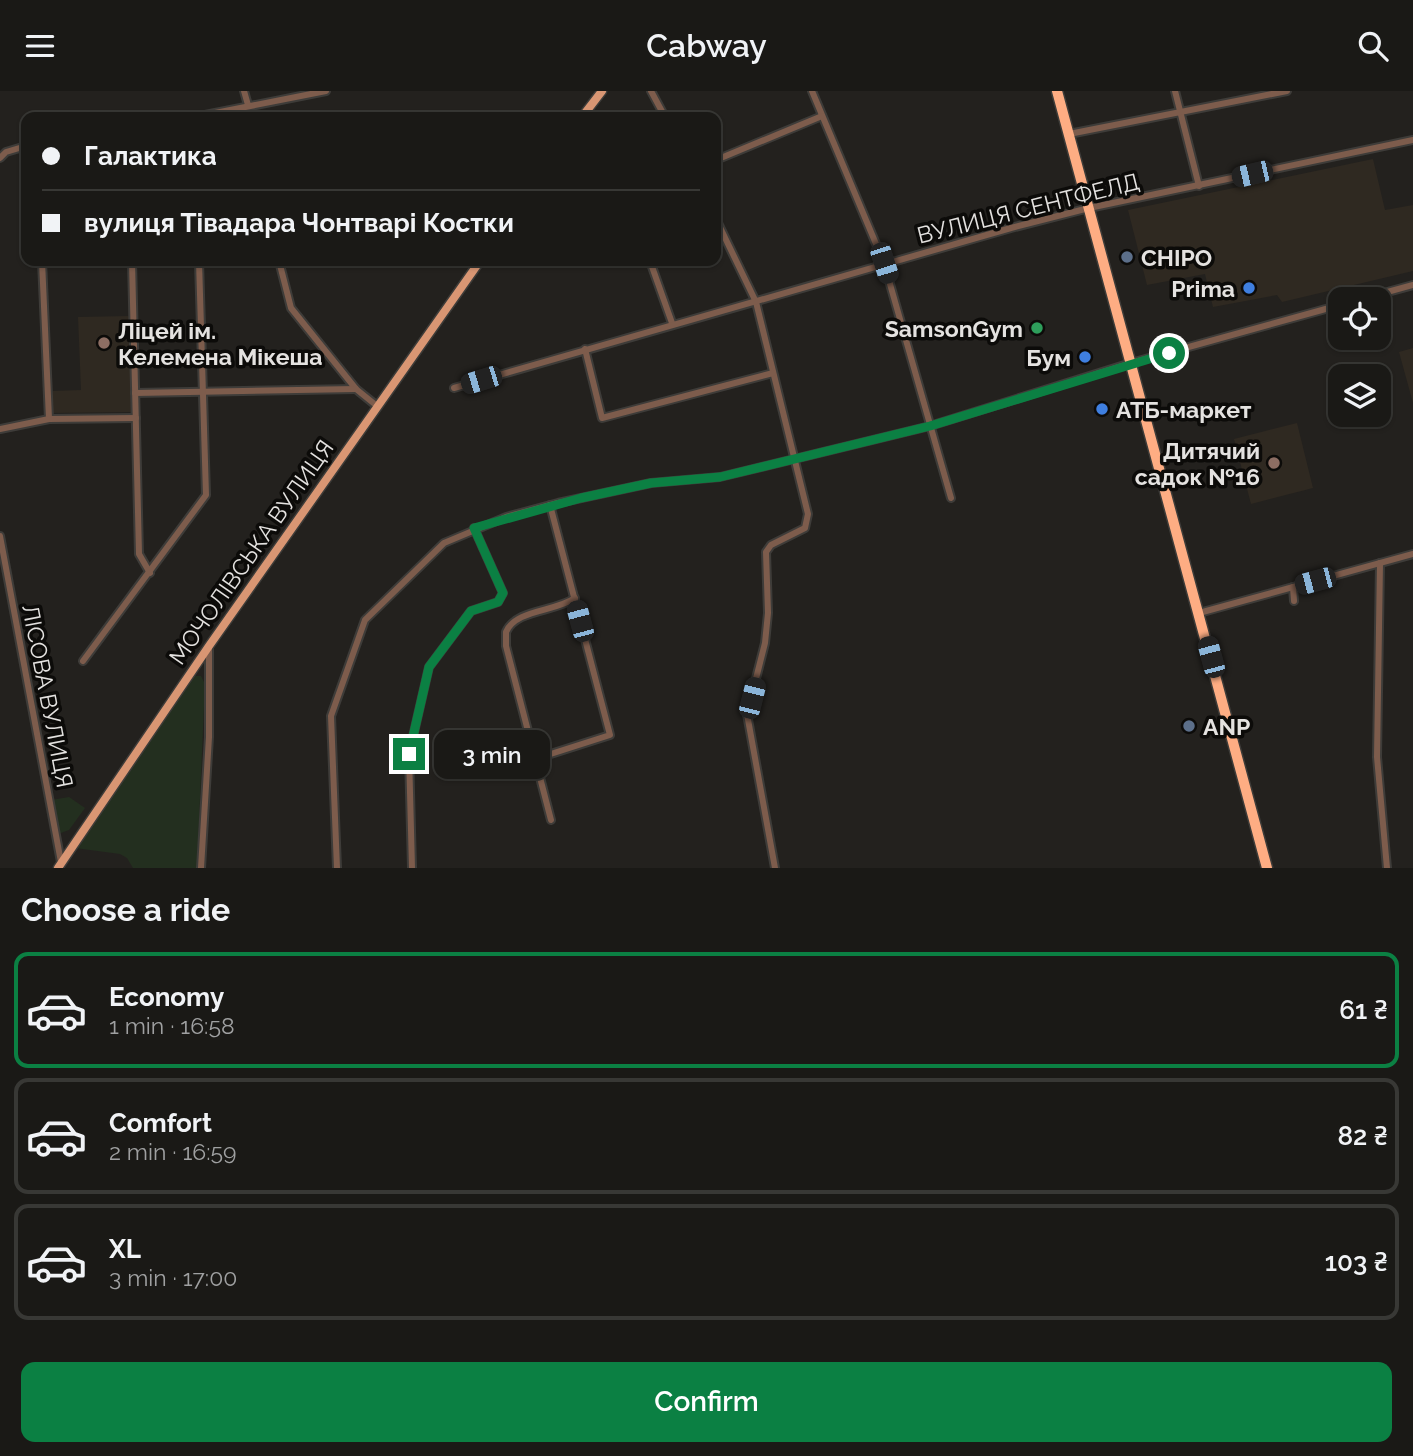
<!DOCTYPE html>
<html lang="en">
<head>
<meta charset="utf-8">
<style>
  body { margin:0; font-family:Raleway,sans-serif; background:#272623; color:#f1f3f6; height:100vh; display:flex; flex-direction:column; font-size:26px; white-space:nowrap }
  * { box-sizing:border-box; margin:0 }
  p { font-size:23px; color:#9fa0a1 }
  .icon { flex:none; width:38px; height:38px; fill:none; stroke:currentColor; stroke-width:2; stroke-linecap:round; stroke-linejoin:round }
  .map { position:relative; height:777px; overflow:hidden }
  .sheet { display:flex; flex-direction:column; background:#1a1916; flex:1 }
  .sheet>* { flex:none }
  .hud { position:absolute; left:21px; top:21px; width:700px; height:154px; border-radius:14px; box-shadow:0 2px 5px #0004,0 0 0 2px #383835; display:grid; align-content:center; height:154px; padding:0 21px; background:#1a1916 }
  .buttons { position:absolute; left:1328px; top:196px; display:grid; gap:14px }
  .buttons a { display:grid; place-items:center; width:63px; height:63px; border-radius:14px; background:#1a1916; box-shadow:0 2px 5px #0004,0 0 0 2px #383835; font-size:35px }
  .end { position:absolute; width:32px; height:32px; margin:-16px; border:9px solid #0b8043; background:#fff; box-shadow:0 0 0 4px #fff }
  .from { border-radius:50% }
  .bubble { position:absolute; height:49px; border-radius:14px; background:#1a1916; box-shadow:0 2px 5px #0004,0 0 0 2px #383835; font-size:23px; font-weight:600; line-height:49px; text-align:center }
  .car { position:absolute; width:21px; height:42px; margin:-21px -10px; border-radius:9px; box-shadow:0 0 5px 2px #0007; background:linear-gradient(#222 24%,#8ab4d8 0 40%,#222 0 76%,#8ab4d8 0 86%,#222 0) }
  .hud b { display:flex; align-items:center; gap:24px; height:66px; font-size:26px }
  .hud b+b { border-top:2px solid #383835 }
  .hud i { width:18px; height:18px; background:#f1f3f6 }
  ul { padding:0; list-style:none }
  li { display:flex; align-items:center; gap:21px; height:116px; margin:0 14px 10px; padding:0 7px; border:4px solid #383835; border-radius:14px }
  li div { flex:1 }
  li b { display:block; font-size:26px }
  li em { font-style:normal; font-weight:600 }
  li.on { border-color:#0b8043 }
  li>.icon { width:63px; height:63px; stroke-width:1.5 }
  h2 { padding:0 21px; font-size:32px; line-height:84px }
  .button { display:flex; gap:14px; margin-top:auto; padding:14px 21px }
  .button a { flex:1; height:80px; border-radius:14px; background:#0b8043; color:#fff; font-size:28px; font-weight:600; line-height:80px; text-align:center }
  header { display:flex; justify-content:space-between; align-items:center; height:91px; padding:0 21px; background:#1a1916; font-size:32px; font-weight:600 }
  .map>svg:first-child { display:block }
  .built { fill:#2f2921 }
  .green { fill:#232f1f }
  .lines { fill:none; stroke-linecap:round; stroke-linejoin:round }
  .minor-casing { stroke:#3e3c39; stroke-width:10 }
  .major-casing { stroke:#3e3c39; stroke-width:11 }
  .highway-casing { stroke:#3e3c39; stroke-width:13 }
  .minor { stroke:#7d5c4c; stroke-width:6 }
  .major { stroke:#d99673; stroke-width:8 }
  .highway { stroke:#fead83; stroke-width:10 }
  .route { stroke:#0b8043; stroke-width:9 }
  .service-dot { fill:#5c6f8a; stroke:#0c0b09; stroke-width:2.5 }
  .shop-dot { fill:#3f7fe0; stroke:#0c0b09; stroke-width:2.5 }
  .leisure-dot { fill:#2e9e5b; stroke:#0c0b09; stroke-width:2.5 }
  .education-dot { fill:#8d6e63; stroke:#0c0b09; stroke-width:2.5 }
  .labels { text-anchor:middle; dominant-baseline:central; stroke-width:7; stroke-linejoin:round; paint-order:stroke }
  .street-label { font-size:23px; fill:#e4e2e0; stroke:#0c0b09 }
  .poi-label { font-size:23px; font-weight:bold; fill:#e4e2e0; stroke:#0c0b09; text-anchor:start }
</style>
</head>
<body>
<header><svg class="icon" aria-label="menu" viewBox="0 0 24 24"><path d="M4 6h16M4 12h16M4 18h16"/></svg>Cabway<svg class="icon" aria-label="search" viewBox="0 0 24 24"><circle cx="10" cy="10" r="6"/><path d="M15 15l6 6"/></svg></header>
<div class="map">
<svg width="1413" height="777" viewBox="0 0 1413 777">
  <rect width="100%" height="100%" fill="#23211e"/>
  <g class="built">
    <path d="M1373 68 1385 119 1413 114V180L1282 211 1277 204 1213 216 1205 183 1147 194 1128 119Z"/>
    <path d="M129 225 131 321 53 322V300L81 299 78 226Z"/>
    <path d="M1413 257V312L1399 261Z"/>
    <path d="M1297 332 1313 397 1251 413 1234 348Z"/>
  </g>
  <g class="green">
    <path d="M195 585H201L205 593 197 777H133L127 767 120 763 75 757Z"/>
    <path d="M69 706 85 717 69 739 58 743 51 709Z"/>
  </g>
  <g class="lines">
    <defs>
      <g id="minor">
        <path d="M244 0 248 14"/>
        <path d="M651 0 665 26"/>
        <path d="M812 0 884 172 951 407"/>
        <path d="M1175 0 1199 95"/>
        <path d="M195 26 326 0"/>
        <path d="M1069 43 1287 0"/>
        <path d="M0 67 6 61 26 55"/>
        <path d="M716 69 822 25"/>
        <path d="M716 128 756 211 808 423 805 437 771 454 766 461 768 522 765 552 747 623 775 777"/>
        <path d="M42 170 49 328"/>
        <path d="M132 170 139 463 150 482"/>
        <path d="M279 170 291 217 356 298 377 315"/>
        <path d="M650 170 672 232"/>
        <path d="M1362 208 1413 194"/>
        <path d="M585 258 602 327 773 282"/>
        <path d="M454 297 1011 137 1089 117 1413 49"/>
        <path d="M135 302 356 298"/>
        <path d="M0 338 49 328 136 327"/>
        <path d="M0 445 61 771"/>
        <path d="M1380 472 1377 666 1387 777"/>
        <path d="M1293 496 1294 510"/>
        <path d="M1199 522 1413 463"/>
        <path d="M83 570 206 404 199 170"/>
        <path d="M535 668 610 644 550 414"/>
        <path d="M551 729 506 555V541C516 518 555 521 575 507"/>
        <path d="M201 777 209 646V555"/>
        <path d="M337 777 331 625 365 529 444 452 506 426 558 412 651 392 720 386 930 335 1131 272 1340 214"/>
        <path d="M412 777 409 663 429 576 471 520 498 511 503 502 474 437"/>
      </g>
      <g id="major">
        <path d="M582 26 602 0"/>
        <path d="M58 777 209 555 480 170"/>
      </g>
      <path id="highway" d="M1057 0 1267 777"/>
    </defs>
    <use href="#minor" class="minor-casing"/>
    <use href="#major" class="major-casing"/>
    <use href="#highway" class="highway-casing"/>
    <use href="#minor" class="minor"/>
    <use href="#major" class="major"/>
    <use href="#highway" class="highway"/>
  </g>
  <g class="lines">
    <path class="route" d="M409 663 429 576 471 520 498 511 503 502 474 437 581 407 651 392 720 386 930 335 1169 262"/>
  </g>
  <g class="service-dot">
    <circle cx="1127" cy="166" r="7"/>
    <circle cx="1189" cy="635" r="7"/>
  </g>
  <g class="shop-dot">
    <circle cx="1249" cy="197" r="7"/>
    <circle cx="1085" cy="266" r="7"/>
    <circle cx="1102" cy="318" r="7"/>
  </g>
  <circle class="leisure-dot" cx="1037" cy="237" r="7"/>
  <g class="education-dot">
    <circle cx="104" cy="252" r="7"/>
    <circle cx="1274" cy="372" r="7"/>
  </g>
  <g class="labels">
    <g class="street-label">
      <text transform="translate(1028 117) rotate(-14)">ВУЛИЦЯ СЕНТФЕЛД</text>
      <text transform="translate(251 461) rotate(-55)">МОЧОЛІВСЬКА ВУЛИЦЯ</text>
      <text transform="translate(48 605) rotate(79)">ЛІСОВА ВУЛИЦЯ</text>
    </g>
    <g class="poi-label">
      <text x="1141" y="166">CHIPO</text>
      <text x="1235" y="197" text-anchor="end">Prima</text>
      <text x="1023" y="237" text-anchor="end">SamsonGym</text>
      <text x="118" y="239">Ліцей ім.<tspan x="118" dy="26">Келемена Мікеша</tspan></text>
      <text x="1071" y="266" text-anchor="end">Бум</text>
      <text x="1116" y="318">АТБ-маркет</text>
      <text x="1260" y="359" text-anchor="end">Дитячий<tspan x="1260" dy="26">садок №16</tspan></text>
      <text x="1203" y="635">ANP</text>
    </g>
  </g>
</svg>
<div class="buttons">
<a><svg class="icon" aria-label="locate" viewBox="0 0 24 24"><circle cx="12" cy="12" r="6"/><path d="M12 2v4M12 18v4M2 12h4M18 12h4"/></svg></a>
<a><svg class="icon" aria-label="layers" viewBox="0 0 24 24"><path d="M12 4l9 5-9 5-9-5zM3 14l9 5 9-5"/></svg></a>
</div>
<i class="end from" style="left:1169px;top:262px"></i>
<i class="end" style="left:409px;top:663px"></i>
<div class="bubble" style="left:434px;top:639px;width:116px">3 min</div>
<i class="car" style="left:1252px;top:83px;rotate:257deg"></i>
<i class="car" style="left:884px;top:172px;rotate:162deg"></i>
<i class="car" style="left:481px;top:289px;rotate:253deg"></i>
<i class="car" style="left:1315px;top:490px;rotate:255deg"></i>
<i class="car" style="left:580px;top:530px;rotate:345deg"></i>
<i class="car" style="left:1211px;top:566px;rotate:345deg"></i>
<i class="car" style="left:752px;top:607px;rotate:14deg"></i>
<div class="hud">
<b><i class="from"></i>Галактика</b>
<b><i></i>вулиця Тівадара Чонтварі Костки</b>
</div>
</div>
<section class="sheet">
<h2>Choose a ride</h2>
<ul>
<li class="on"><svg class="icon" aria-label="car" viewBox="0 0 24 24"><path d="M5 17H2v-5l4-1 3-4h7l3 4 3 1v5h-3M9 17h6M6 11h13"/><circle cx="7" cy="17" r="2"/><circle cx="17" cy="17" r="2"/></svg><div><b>Economy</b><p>1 min · 16:58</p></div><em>61 ₴</em></li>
<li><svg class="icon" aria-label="car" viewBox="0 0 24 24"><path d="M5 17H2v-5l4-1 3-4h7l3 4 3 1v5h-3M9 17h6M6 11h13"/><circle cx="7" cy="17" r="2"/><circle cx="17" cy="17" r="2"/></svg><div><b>Comfort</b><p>2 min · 16:59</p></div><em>82 ₴</em></li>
<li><svg class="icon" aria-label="car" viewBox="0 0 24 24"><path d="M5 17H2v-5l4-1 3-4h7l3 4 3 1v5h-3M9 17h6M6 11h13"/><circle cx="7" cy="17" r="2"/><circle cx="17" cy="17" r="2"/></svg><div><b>XL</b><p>3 min · 17:00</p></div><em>103 ₴</em></li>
</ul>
<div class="button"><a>Confirm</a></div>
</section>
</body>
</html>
